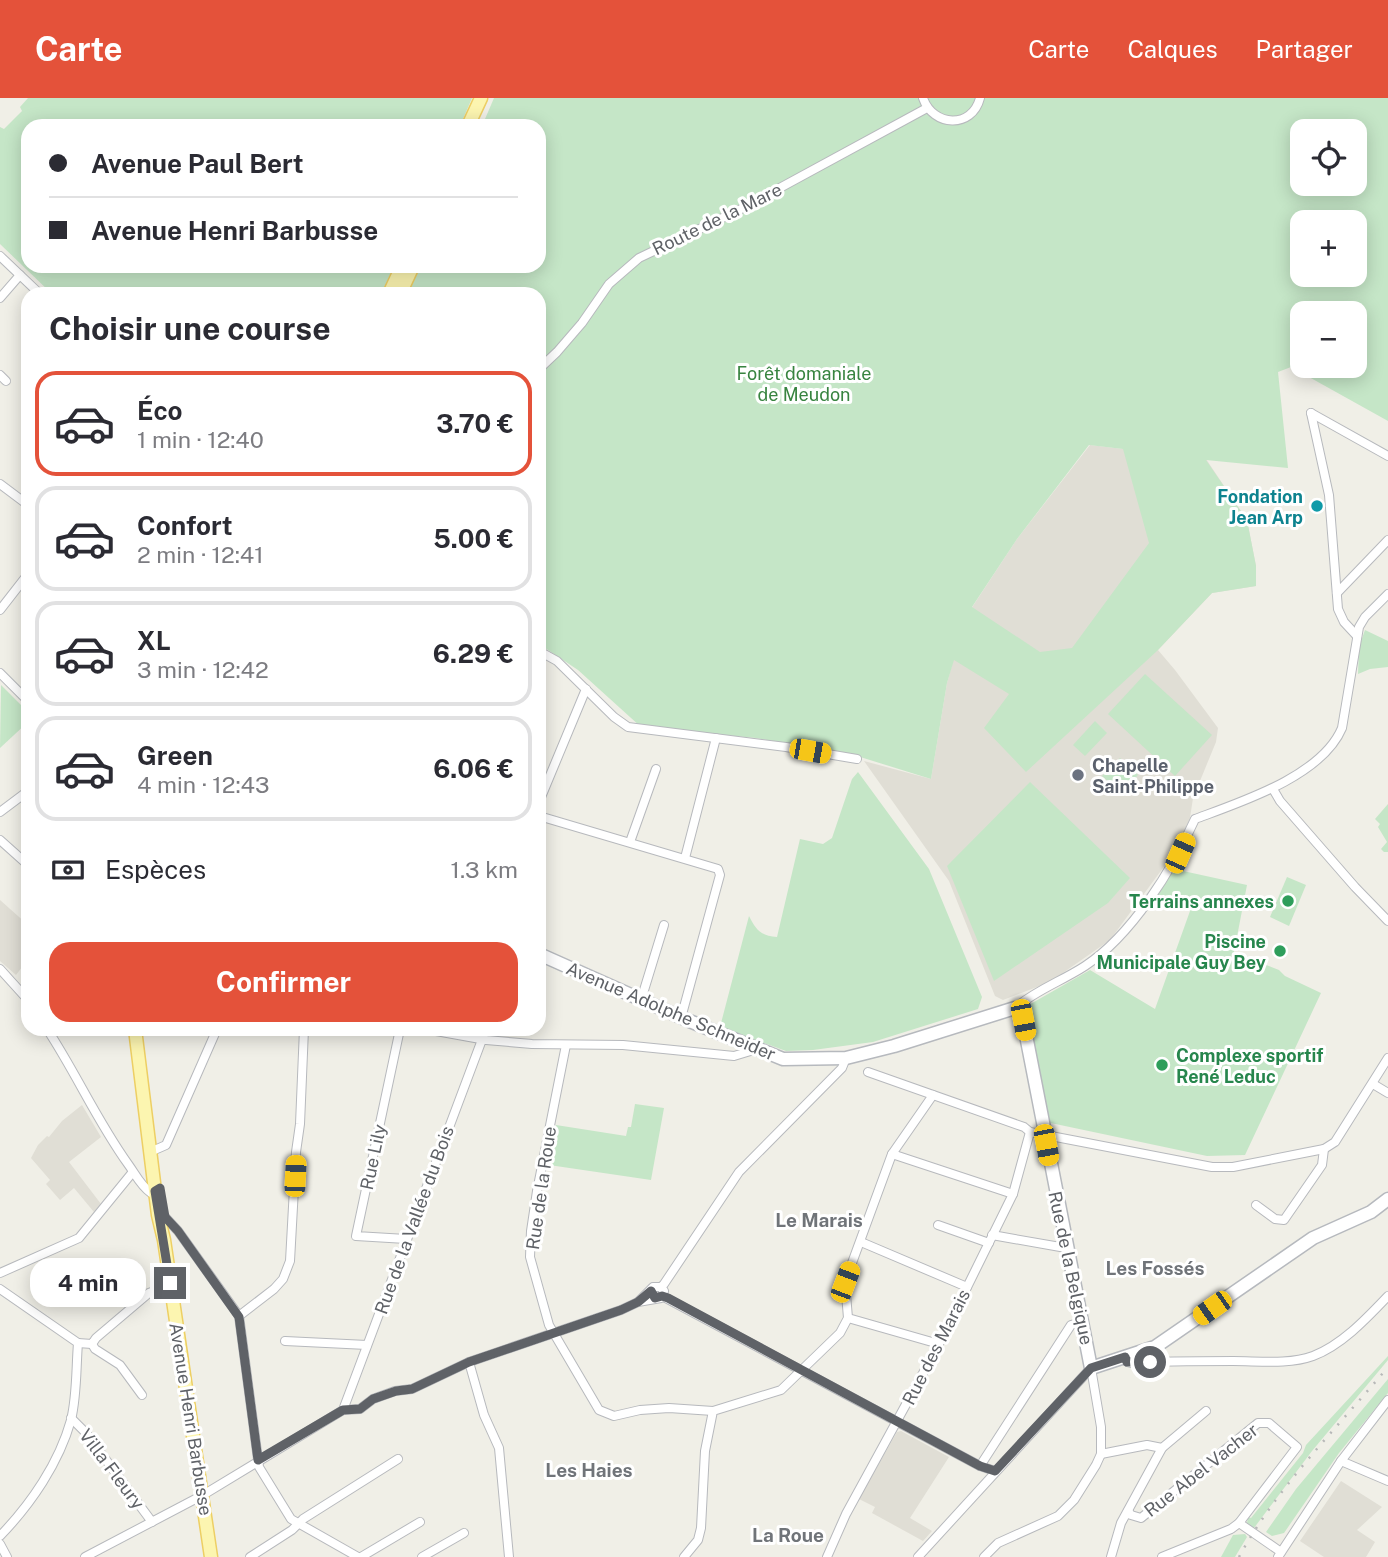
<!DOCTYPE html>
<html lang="fr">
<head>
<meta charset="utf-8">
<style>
  body { margin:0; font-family:"Public Sans",sans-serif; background:#f2f2f3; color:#2b2b33; height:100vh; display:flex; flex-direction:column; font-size:26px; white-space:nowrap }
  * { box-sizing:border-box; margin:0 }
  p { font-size:23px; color:#7c7c81 }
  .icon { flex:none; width:38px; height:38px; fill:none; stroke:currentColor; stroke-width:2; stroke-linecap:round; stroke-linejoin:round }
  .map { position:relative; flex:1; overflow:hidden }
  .sheet { position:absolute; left:21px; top:189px; width:525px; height:749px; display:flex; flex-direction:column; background:#fff; border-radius:21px; box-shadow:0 4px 18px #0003 }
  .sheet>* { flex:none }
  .top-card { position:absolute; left:21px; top:21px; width:525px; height:154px; border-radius:21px; box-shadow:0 4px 18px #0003; display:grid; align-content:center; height:154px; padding:0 28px; background:#fff }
  .fabs { position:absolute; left:1290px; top:21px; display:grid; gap:14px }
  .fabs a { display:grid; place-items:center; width:77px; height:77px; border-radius:14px; background:#fff; box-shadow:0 4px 18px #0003; font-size:35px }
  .end { position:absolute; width:32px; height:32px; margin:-16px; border:9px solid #5f6267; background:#fff; box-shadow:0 0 0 4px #fff }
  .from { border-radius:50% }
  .bubble { position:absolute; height:49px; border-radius:21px; background:#fff; box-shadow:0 4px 18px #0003; font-size:23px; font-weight:700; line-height:49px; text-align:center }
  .car { position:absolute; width:21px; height:42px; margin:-21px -10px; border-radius:9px; box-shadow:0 0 5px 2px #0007; background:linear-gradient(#f5c518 24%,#345 0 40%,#f5c518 0 76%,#345 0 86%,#f5c518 0) }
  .top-card b { display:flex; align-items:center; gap:24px; height:66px; font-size:26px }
  .top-card b+b { border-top:2px solid #e1e1e2 }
  .top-card i { width:18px; height:18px; background:#2b2b33 }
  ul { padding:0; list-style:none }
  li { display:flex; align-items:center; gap:21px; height:105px; margin:0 14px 10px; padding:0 14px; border:4px solid #e1e1e2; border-radius:21px }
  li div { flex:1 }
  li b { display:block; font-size:26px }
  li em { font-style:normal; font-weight:700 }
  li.on { border-color:#e4523a }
  li>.icon { width:63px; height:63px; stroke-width:1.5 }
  h2 { padding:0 28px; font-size:32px; line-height:84px }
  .pay { display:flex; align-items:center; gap:18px; height:77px; padding:0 28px; font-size:26px }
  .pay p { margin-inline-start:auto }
  .button { display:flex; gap:14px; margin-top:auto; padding:14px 28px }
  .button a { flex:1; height:80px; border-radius:21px; background:#e4523a; color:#fff; font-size:28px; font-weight:700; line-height:80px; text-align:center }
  header { display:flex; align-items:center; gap:42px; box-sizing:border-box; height:98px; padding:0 35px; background:#e4523a; color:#fff }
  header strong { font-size:33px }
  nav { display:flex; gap:38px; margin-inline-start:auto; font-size:24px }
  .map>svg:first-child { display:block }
  .education { fill:#e0ded5 }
  .green { fill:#c5e6c7; fill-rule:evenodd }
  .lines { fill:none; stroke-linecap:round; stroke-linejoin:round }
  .street-casing { stroke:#b7b9bd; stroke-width:10 }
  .secondary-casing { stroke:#b6b9be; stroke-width:15 }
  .primary-casing { stroke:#edcf64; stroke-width:15 }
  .street { stroke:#fff; stroke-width:8 }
  .secondary { stroke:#fff; stroke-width:12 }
  .primary { stroke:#fcf5b0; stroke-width:12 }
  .rail { stroke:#b7b8b8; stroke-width:2.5; stroke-dasharray:2 9; stroke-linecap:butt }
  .route { stroke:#5f6267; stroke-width:9 }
  .culture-dot { fill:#0f9aa8; stroke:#fff; stroke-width:2.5 }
  .worship-dot { fill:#6b7280; stroke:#fff; stroke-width:2.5 }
  .leisure-dot { fill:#2e9e5b; stroke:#fff; stroke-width:2.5 }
  .labels { text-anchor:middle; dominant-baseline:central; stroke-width:6; stroke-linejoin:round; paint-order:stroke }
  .street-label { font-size:18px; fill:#5f6267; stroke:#fff }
  .park-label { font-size:18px; fill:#388440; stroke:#fff }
  .culture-label { font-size:18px; font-weight:bold; fill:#0d838f; stroke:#fff; text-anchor:end }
  .worship-label { font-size:18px; font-weight:bold; fill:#5b616d; stroke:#fff; text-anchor:start }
  .leisure-label { font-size:18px; font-weight:bold; fill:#27864d; stroke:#fff; text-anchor:end }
  .neighbourhood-label { font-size:19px; font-weight:bold; fill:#707479; stroke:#fff }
</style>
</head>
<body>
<header>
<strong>Carte</strong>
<nav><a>Carte</a><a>Calques</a><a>Partager</a></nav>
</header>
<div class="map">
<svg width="1388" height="1459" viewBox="0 0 1388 1459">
  <rect width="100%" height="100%" fill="#f0efe7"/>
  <g class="education">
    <path d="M1090 347 1206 361 1247 422 1256 468V488L1212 495 1158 552 1175 572 1218 630 1216 644 1193 700 1190 720 1174 755 1110 842 1050 884 1003 902 995 898 949 783 864 663 931 681 947 585 965 520 1017 441Z"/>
    <path d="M0 802 28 827V861L16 877 0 863Z"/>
    <path d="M82 1007 101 1039 69 1064 101 1106 94 1114 74 1090 60 1102 46 1086 50 1082 31 1060 38 1047 47 1038 49 1039 62 1023Z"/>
    <path d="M901 1333 949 1359 910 1420 932 1433 923 1443 872 1415 875 1409 859 1401 897 1334Z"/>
    <path d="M1341 1383 1382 1409 1357 1432 1375 1444 1366 1459H1324L1300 1443Z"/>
  </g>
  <g class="green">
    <path d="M28 0H472L460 28H28V168H394L381 196H52L0 146V29L4 31 22 13 20 9Z"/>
    <path d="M494 0H1388V323L1291 269 1278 274 1288 370 1206 362 1247 422 1256 468V488L1212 495 1157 553 1026 674 984 630 1009 596 954 562 947 585 931 681 857 658 756 640 641 629 578 572 539 546V196H407L421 168H539V28H482ZM1302 33H1354V86H1302ZM1302 124H1354V177H1302ZM1302 215H1354V268H1302ZM1089 347 1123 351 1149 445 1072 550 1040 554 972 509 1017 441Z"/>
    <path d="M1365 532 1388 543V569L1370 571 1358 576 1359 549Z"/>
    <path d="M1145 576 1212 637 1175 678 1108 616Z"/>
    <path d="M1 587 28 614V624L0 650Z"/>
    <path d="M1095 623 1107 635 1085 658 1073 647Z"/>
    <path d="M1120 660 1138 677 1121 695 1102 678Z"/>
    <path d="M858 674 929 771 982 899 978 911 873 944 813 952 786 953 720 929 749 818C756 832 761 838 777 839L800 741 823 746 832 740 852 681Z"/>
    <path d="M1030 684 1130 780 1108 805 994 883 947 768Z"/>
    <path d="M1388 706V754H1384L1381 751 1387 744 1378 729 1380 726 1375 721Z"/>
    <path d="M1174 771 1247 787 1234 854 1279 872 1285 878 1321 895 1245 1057 1207 1058 1046 1024 1027 908 1090 872 1155 911 1190 813 1156 798Z"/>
    <path d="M1287 779 1306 787 1289 828 1270 819Z"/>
    <path d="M635 1006 664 1010 651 1082 549 1067 556 1027 626 1038 628 1029H631Z"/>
    <path d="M1388 1258V1262L1312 1353 1254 1430 1247 1425 1248 1419 1251 1420 1303 1355 1306 1347Z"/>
    <path d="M1388 1281V1295L1339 1355 1284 1435 1272 1438 1266 1434 1296 1391Z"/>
    <path d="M1245 1436 1247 1439 1235 1459H1221L1233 1437Z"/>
  </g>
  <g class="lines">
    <defs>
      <g id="street">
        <path d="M923 0C933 29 972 31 980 0"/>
        <path d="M0 158 40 196"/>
        <path d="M0 200 20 177"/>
        <path d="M539 271 557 254 582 225 609 186 639 160 741 111 927 10"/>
        <path d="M0 277 6 283"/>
        <path d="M1311 315 1329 397 1338 511 1344 524 1357 538"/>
        <path d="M1311 315 1388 358"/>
        <path d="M0 386 28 407"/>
        <path d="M1337 495 1388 442"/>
        <path d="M0 512 28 476"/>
        <path d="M539 553 557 563 614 619 628 629 786 649 857 661"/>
        <path d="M0 575 28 603"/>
        <path d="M1273 691 1280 703 1355 789 1388 823"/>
        <path d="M539 704 586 591"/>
        <path d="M0 714 28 693"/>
        <path d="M539 718 718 771 720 777 681 920"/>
        <path d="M0 742 28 767"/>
        <path d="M630 744 656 671"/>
        <path d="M685 760 716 640"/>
        <path d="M539 841 541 836"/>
        <path d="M0 871 28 902"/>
        <path d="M641 902 664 827"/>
        <path d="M1015 910C1036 892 1062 883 1085 868 1132 837 1172 772 1195 721 1241 704 1322 678 1342 630L1359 529 1365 519 1388 496"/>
        <path d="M47 931C76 975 97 1023 128 1066 136 1077 140 1087 151 1095L155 1093"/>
        <path d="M400 931 356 1138 406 1141"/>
        <path d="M425 931 486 942 532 946 623 947 734 958 757 951"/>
        <path d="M566 947 537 1093 531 1133 530 1159 549 1227 599 1312 614 1318 640 1312 669 1310 713 1313"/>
        <path d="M868 974 1024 1029 1030 1034 1212 1069H1233L1324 1051 1335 1044 1388 960"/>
        <path d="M1373 986 1388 995"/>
        <path d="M150 1054 166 1047 217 931"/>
        <path d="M892 1056 1013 1096"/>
        <path d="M1256 1107 1275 1121 1284 1122 1322 1067 1324 1051"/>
        <path d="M158 1117 165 1119 178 1133 239 1218 259 1369 291 1421 358 1459"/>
        <path d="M938 1127 989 1145"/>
        <path d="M992 1137 1066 1150"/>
        <path d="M861 1144 967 1189"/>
        <path d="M0 1175 79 1140 132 1075"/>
        <path d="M0 1191 78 1245C76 1270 77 1298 71 1322 59 1365 31 1406 0 1438"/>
        <path d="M662 1198 980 1368 995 1373"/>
        <path d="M638 1204 653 1189H661L664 1186 739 1074 842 970 846 960"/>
        <path d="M239 1218 274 1191 283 1181 290 1163 296 1054 300 1026 304 931"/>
        <path d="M848 1220 939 1246"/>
        <path d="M285 1243 367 1247"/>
        <path d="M78 1245 92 1246 96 1240 149 1195 162 1190"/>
        <path d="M92 1246 95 1251 120 1267 142 1297"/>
        <path d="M1125 1259 1127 1264 1131 1265C1165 1263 1199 1263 1233 1263 1259 1263 1288 1267 1313 1258 1342 1247 1367 1220 1388 1198"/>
        <path d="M469 1264 484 1317 499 1350 509 1459"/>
        <path d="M343 1312 486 931"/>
        <path d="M71 1320 86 1335 152 1424"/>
        <path d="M1162 1350 1206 1313"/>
        <path d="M1101 1356 1147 1347 1162 1350 1121 1425 1111 1459"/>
        <path d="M1341 1363 1388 1383"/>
        <path d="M980 1368 1071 1227 1082 1224"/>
        <path d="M1128 1413 1131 1417 1141 1420 1258 1325H1269L1297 1349 1239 1425 1231 1431 1162 1459"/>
        <path d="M1239 1425 1281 1454"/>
        <path d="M0 1446 7 1459"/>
        <path d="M85 1459 203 1397 343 1312 360 1311 373 1301 395 1293 412 1291 469 1264 621 1212 638 1204 661 1200 664 1193 661 1189"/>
        <path d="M250 1459 292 1432 303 1421 398 1361"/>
        <path d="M361 1459 420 1424"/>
        <path d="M422 1459 464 1435"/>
        <path d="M684 1459 698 1442 701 1430 705 1353 713 1313 781 1292 840 1235 848 1220 845 1184 892 1056 933 997"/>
        <path d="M827 1459 846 1416 939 1246 1013 1096 1030 1034"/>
        <path d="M918 1459 1091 1270"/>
        <path d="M984 1459 998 1445 1058 1418 1074 1402 1096 1367 1101 1356V1329L1091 1270"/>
        <path d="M1278 1459 1341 1363 1388 1302"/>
      </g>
      <path id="secondary" d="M539 856 687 922 783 961 846 960 894 948 1015 910 1023 922 1091 1270 1155 1249 1313 1140 1371 1114 1388 1101"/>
      <g id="primary">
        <path d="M468 28 481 0"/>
        <path d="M389 196 402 168"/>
        <path d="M400 196 413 168"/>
        <path d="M135 931 158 1117 164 1142 211 1459"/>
      </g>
    </defs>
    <use href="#street" class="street-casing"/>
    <use href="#secondary" class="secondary-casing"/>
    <use href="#primary" class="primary-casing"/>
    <use href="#street" class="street"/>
    <use href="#secondary" class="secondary"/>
    <use href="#primary" class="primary"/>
    <path class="rail" d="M1239 1459C1277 1389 1337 1330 1388 1269"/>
  </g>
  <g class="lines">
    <path class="route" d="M170 1185 155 1093 160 1090 165 1119 178 1133 239 1219 258 1362 343 1312 360 1311 373 1301 396 1293 412 1291 469 1264 621 1212 638 1204 651 1193 655 1200 662 1198 668 1200 980 1368 995 1373 1091 1270 1125 1259 1127 1264H1150"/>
  </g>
  <circle class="culture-dot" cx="1317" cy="408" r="7"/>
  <circle class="worship-dot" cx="1078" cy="677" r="7"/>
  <g class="leisure-dot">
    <circle cx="1288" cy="803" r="7"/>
    <circle cx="1280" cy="853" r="7"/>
    <circle cx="1162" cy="967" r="7"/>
  </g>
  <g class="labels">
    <g class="street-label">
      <text transform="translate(717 121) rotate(-26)">Route de la Mare</text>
      <text transform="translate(671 913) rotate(23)">Avenue Adolphe Schneider</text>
      <text transform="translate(373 1059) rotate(-78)">Rue Lily</text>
      <text transform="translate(541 1090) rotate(-82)">Rue de la Roue</text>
      <text transform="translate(414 1122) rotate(-70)">Rue de la Vallée du Bois</text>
      <text transform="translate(1071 1170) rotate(78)">Rue de la Belgique</text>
      <text transform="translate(936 1249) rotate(-63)">Rue des Marais</text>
      <text transform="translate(191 1321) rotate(81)">Avenue Henri Barbusse</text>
      <text transform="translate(112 1371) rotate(53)">Villa Fleury</text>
      <text transform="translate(1201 1372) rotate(-38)">Rue Abel Vacher</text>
    </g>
    <g class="park-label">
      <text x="804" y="275">Forêt domaniale<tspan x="804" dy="21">de Meudon</tspan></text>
    </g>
    <g class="culture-label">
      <text x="1303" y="398">Fondation<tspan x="1303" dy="21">Jean Arp</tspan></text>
    </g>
    <g class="worship-label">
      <text x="1092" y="667">Chapelle<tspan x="1092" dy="21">Saint-Philippe</tspan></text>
    </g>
    <g class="leisure-label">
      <text x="1274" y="803">Terrains annexes</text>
      <text x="1266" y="843">Piscine<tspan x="1266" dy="21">Municipale Guy Bey</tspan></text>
      <text x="1176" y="957" text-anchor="start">Complexe sportif<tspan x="1176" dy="21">René Leduc</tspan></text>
    </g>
    <g class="neighbourhood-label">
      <text x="819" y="1122">Le Marais</text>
      <text x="1155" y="1170">Les Fossés</text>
      <text x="589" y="1372">Les Haies</text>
      <text x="788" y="1437">La Roue</text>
    </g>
  </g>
</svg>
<div class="fabs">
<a><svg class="icon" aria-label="locate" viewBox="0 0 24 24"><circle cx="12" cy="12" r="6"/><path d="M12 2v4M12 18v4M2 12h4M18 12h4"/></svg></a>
<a>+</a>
<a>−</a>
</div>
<i class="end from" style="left:1150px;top:1264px"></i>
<i class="end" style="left:170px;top:1185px"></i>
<div class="bubble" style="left:30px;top:1160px;width:116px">4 min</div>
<i class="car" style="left:810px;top:653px;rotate:100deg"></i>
<i class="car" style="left:1180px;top:755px;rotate:24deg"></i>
<i class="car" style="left:1023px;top:922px;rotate:169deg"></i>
<i class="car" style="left:1046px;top:1047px;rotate:169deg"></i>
<i class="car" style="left:295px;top:1078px;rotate:3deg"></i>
<i class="car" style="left:845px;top:1184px;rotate:21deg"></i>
<i class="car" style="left:1212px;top:1210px;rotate:235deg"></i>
<div class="top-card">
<b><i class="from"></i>Avenue Paul Bert</b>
<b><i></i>Avenue Henri Barbusse</b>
</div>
<section class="sheet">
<h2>Choisir une course</h2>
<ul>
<li class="on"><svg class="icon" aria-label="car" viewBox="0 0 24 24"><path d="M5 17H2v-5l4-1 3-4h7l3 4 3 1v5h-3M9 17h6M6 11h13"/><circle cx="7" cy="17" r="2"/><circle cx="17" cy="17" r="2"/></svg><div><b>Éco</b><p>1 min · 12:40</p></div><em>3.70 €</em></li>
<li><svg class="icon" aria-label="car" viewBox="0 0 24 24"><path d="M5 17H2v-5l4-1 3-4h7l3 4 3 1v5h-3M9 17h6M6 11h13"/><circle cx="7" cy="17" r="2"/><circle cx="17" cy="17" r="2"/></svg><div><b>Confort</b><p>2 min · 12:41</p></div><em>5.00 €</em></li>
<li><svg class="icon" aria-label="car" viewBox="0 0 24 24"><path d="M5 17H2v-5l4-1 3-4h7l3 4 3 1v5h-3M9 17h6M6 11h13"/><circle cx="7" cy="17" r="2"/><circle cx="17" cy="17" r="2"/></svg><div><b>XL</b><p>3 min · 12:42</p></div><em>6.29 €</em></li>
<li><svg class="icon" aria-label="car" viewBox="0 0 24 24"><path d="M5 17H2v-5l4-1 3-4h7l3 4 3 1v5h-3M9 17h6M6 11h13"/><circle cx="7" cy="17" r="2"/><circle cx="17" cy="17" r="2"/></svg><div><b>Green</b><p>4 min · 12:43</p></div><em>6.06 €</em></li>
</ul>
<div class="pay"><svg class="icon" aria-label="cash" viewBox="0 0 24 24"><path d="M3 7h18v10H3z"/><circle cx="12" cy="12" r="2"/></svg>Espèces<p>1.3 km</p></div>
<div class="button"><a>Confirmer</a></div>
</section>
</div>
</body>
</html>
